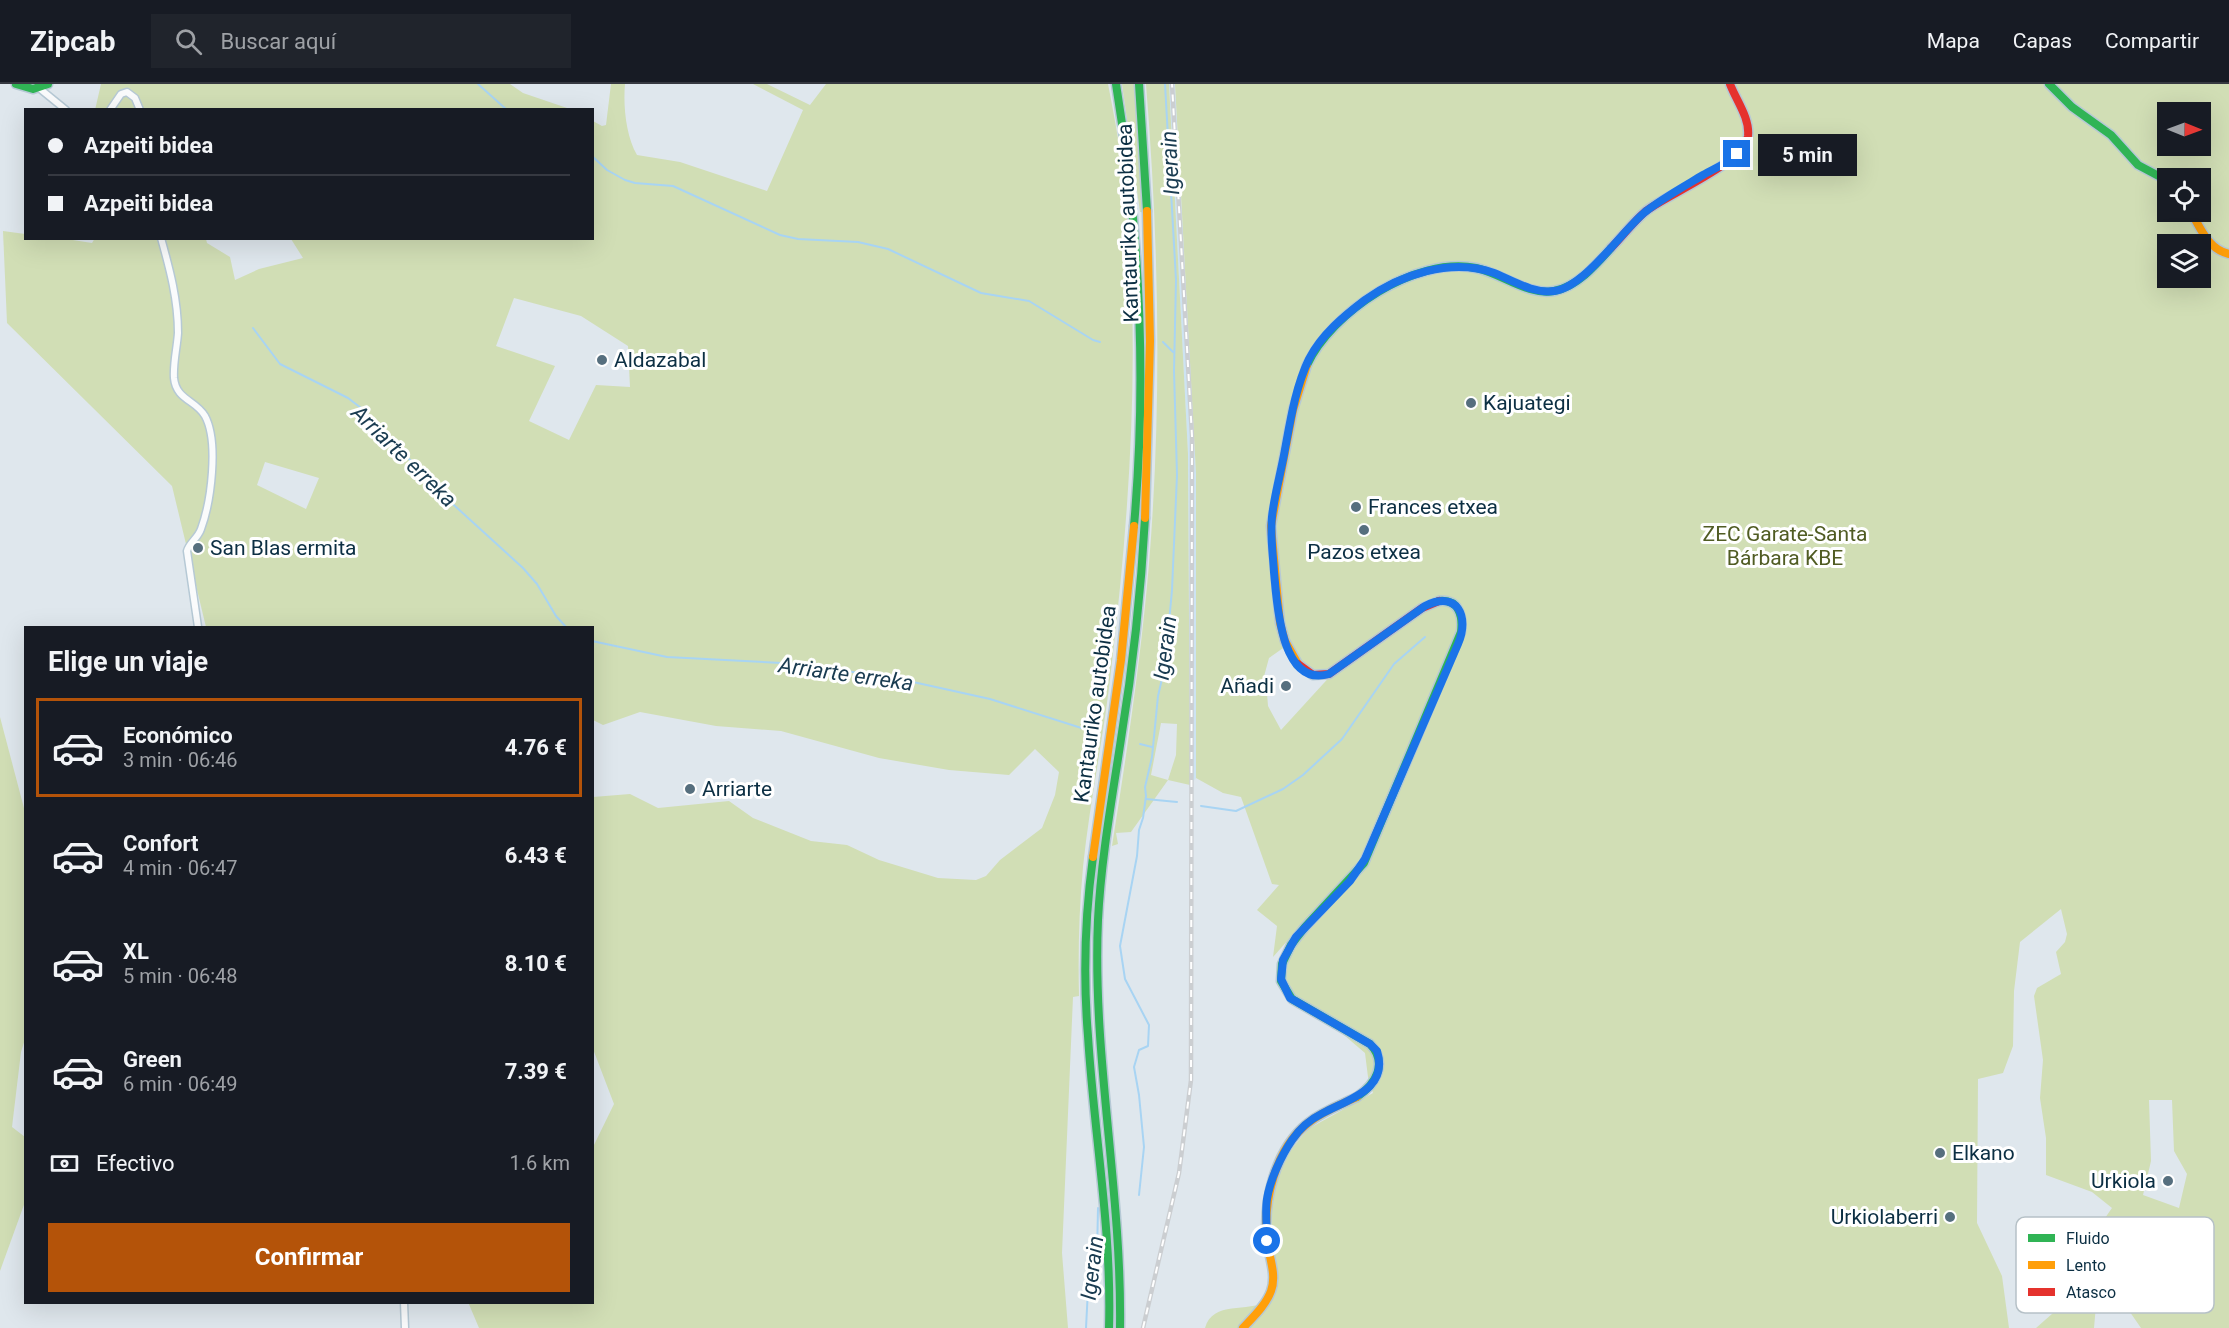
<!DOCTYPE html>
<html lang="es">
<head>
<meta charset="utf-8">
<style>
  body { margin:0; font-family:Roboto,sans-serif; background:#20242c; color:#f1f3f6; height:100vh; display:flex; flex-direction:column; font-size:22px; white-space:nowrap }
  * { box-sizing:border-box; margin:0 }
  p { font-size:20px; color:#9ea1a6 }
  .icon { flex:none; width:33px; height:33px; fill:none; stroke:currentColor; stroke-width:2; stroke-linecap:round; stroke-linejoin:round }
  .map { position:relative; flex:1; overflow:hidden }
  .panel { position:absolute; left:24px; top:542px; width:570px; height:678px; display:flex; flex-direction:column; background:#171b24; border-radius:0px; box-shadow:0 6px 24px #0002 }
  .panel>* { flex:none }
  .hud { position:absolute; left:24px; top:24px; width:570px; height:132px; border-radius:0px; box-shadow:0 6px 24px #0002; display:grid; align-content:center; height:132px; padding:0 24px; background:#171b24 }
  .needle { width:39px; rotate:91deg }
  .buttons { position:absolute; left:2157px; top:18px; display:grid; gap:12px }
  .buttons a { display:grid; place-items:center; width:54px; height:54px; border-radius:0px; background:#171b24; box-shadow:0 6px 24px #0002; font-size:30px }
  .end { position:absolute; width:27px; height:27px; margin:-14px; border:8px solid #1a73e8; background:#fff; box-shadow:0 0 0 3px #fff }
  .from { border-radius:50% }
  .bubble { position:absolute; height:42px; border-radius:0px; background:#171b24; box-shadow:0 6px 24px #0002; font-size:20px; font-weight:700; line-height:42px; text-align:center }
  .hud b { display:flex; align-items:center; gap:21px; height:57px; font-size:22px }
  .hud b+b { border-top:2px solid #363941 }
  .hud i { width:15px; height:15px; background:#f1f3f6 }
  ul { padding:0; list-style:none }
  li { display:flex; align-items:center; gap:18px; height:99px; margin:0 12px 9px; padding:0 12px; border:3px solid transparent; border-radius:0px }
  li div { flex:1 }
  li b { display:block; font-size:22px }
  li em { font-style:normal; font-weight:700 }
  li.on { border-color:#b45309 }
  li>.icon { width:54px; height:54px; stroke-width:1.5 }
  h2 { padding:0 24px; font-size:27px; line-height:72px }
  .pay { display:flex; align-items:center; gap:15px; height:66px; padding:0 24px; font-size:22px }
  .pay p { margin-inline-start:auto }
  .primary-button { display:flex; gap:12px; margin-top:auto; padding:12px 24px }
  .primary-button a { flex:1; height:69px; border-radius:0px; background:#b45309; color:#fff; font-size:24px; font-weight:700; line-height:69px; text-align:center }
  header { display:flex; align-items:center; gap:36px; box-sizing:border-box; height:84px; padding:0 30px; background:#171b24; border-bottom:2px solid #363941 }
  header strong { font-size:28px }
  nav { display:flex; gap:33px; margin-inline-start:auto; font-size:21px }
  .search { width:420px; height:54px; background:#20242c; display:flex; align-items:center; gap:15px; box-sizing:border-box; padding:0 21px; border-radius:0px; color:#9ea1a6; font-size:22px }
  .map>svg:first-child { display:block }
  .built { fill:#cde3f2 }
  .green { fill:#d1deb5; fill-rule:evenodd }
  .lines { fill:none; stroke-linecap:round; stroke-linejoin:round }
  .stream { stroke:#a8d4f3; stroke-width:2 }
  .street-casing { stroke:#b6c9d5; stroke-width:9 }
  .fast-casing { stroke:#b6c9d5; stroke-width:11 }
  .slow-casing { stroke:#b6c9d5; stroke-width:11 }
  .jam-casing { stroke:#b6c9d5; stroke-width:11 }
  .street { stroke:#fafbfc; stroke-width:6 }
  .fast { stroke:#30b455; stroke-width:8 }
  .slow { stroke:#ff9f0a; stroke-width:8 }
  .jam { stroke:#e5322d; stroke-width:8 }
  .rail-casing { stroke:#cbced1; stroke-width:4.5 }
  .rail { stroke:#fff; stroke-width:2; stroke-dasharray:7; stroke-linecap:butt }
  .route { stroke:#1a73e8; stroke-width:8 }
  .poi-dot { fill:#566f7e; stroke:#fff; stroke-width:2 }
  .labels { text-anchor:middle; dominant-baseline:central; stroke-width:6; stroke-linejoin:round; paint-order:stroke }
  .street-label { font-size:21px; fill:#0c2f43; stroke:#fff }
  .poi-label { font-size:21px; fill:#0c2f43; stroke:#fff; text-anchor:start }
  .park-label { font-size:21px; fill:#505c23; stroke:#fff }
  .water-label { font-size:22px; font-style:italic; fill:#1a3c51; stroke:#fff }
  .key { fill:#fff; stroke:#b6c1c7; stroke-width:1.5 }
  .key-label { font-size:16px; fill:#0c2f43 }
</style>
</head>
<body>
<header>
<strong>Zipcab</strong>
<div class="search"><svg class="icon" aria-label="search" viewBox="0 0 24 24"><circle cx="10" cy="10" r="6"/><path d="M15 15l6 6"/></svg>Buscar aquí</div>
<nav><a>Mapa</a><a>Capas</a><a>Compartir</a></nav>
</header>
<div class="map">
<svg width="2229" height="1244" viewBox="0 0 2229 1244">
  <rect width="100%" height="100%" fill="#dfe7ed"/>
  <path class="built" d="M1169 0H1175L1196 389V694L1190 701 1188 370Z"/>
  <g class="green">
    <path d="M101 0H510L523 9 570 25 95 26Z"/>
    <path d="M611 0H625C623 22 626 52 637 71L680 78 767 107 803 26 753 0H767L810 21 826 0H1108C1115 36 1122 73 1125 109 1141 264 1130 423 1112 578 1105 647 1090 715 1083 783 1079 826 1078 869 1079 912L1073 913 1062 1169 1068 1244H479L468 1218H592L593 1063 614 1020 593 965V713L630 710 658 724 729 717 753 734 811 757 847 761 879 776 938 794 976 796 986 792 1000 776 1042 744 1055 711 1059 688 1035 665 1009 691 949 686 879 674 781 647 716 642 640 628 603 641 593 636 592 543H206L172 402 7 239 3 147 25 150 26 154H60L92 159 95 154 206 155 207 159 230 173 235 196 259 185 303 174 291 155 592 154 593 37 602 42 606 41ZM514 214 581 232 628 262 630 303 596 301 569 356 529 337 555 282 496 262ZM265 378 319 394 306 425 257 401Z"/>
    <path d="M1122 0H1134L1142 128H1140Z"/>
    <path d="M1146 0H1169L1188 370 1190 701 1168 696 1131 748 1116 749 1118 760 1112 762C1127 668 1141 574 1149 480 1162 320 1159 160 1146 0ZM1161 639 1177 640 1176 671 1168 696 1151 691Z"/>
    <path d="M1175 0H2229V1244H2141L2123 1218 2112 1210H2097L2094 1244H2036L2061 1222 2074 1220C2089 1200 2084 1179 2092 1157 2097 1145 2105 1134 2112 1124L2092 1108 2046 1091V1054L2040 1014 2043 976 2034 912 2037 904 2061 890 2056 868 2065 858 2067 850 2061 825 2020 858 2014 907 2013 962 2003 989 1978 995 1977 1139 2002 1192 2009 1244H1205C1213 1216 1247 1229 1269 1217L1273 1172 1269 1132 1276 1096 1290 1067 1308 1045 1373 1009 1368 993 1365 969 1310 922 1287 907C1284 888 1289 874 1289 855L1273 873 1277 842 1257 826 1279 801 1272 800 1241 713 1223 709 1196 694V389ZM2168 28H2200V62H2168ZM2168 94H2200V128H2168ZM2168 160H2200V194H2168ZM1286 562 1306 587 1334 588 1281 646 1268 622 1266 597 1263 596 1269 574ZM2149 1016H2172L2174 1067 2187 1090 2179 1124 2143 1111 2151 1077Z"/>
    <path d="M0 633 25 728 26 952 21 968 12 1043 25 1053V1118L0 1187Z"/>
  </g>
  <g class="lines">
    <g class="stream">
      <path d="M478 0 507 26"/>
      <path d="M592 72 607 86 625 96 635 99 673 102 780 151 798 155 858 158 888 165 981 209 1029 217 1093 256 1100 258"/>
      <path d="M253 244 280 280 348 314 361 324 444 412 523 484 537 500 556 532 566 543"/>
      <path d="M1163 258 1173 268"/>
      <path d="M592 557 667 573 801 580 904 596 990 615 1094 648"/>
      <path d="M1140 660 1152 663"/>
      <path d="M1146 715 1177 718"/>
      <path d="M1201 722 1236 727 1283 705 1303 691 1342 655 1394 580 1425 553"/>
      <path d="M1139 1111 1144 1063 1139 1011 1134 983 1139 966 1148 962 1149 941 1125 895 1120 862 1137 772 1139 746 1143 734 1146 712 1145 703 1152 673 1158 612 1165 582 1172 506 1177 391 1174 287 1176 196 1165 0"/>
      <path d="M1086 1244 1088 1205 1097 1171 1098 1124"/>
    </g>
    <defs>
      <g id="street">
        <path d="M39 4 66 26"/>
        <path d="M110 26 121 10 127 8 135 14 140 26"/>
        <path d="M161 154C170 186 178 216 178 249 177 264 173 279 174 294 176 316 196 316 205 332 219 358 211 418 201 445 198 454 189 459 187 467L198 543"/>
        <path d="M404 1218 405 1244"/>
      </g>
      <g id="fast">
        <path d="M16 0 33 5 48 0"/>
        <path d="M1116 0C1140 147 1147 294 1134 442"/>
        <path d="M1139 0 1147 127"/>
        <path d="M2049 0 2072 23 2111 51 2138 81 2168 97"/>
        <path d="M1307 281C1332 228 1415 172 1476 184 1501 189 1528 212 1554 207 1577 203 1596 181 1611 164"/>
        <path d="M1093 773C1085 832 1083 892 1088 952 1094 1050 1112 1146 1109 1244"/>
        <path d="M1357 1013C1376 1000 1388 979 1370 960L1292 915 1281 897 1282 880 1291 861 1305 843 1364 779 1461 548C1463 532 1459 515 1439 517"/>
        <path d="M1120 1244C1122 1107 1092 972 1098 836 1101 775 1112 715 1121 655 1133 582 1141 508 1145 434"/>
      </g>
      <g id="slow">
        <path d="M2191 128C2201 145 2208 165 2229 170"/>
        <path d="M1145 434 1150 257 1147 127"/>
        <path d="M1298 580 1285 557 1280 539 1271 442 1293 326 1307 281"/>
        <path d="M1093 773 1121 576 1134 442"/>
        <path d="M1243 1244C1253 1233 1266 1221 1271 1207 1277 1191 1269 1173 1267 1157 1263 1117 1275 1065 1308 1039 1323 1027 1340 1021 1357 1013"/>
      </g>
      <g id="jam">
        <path d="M1611 164C1623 152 1633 138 1646 127 1668 110 1744 79 1748 52 1750 34 1736 16 1730 0"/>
        <path d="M1298 580 1313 591 1329 590 1422 524 1439 517"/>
      </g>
    </defs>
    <use href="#street" class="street-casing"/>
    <use href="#fast" class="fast-casing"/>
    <use href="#slow" class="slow-casing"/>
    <use href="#jam" class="jam-casing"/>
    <use href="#street" class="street"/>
    <use href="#fast" class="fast"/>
    <use href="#slow" class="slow"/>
    <use href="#jam" class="jam"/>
    <defs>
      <path id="rail" d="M1143 1244 1179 1089 1191 996 1192 352 1172 0"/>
    </defs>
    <use href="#rail" class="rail-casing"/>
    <use href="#rail" class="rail"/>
  </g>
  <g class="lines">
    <path class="route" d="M1267 1157C1267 1143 1265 1128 1267 1115 1270 1096 1281 1072 1292 1056 1300 1044 1311 1035 1323 1029 1349 1015 1389 1005 1377 967L1370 960 1290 914 1281 895 1283 876 1296 853 1350 797 1365 775 1458 560C1470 532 1457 506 1425 522L1329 590C1280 604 1277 517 1274 488 1273 470 1270 451 1272 433 1274 413 1280 392 1284 371 1290 339 1295 304 1309 275 1322 250 1344 232 1365 216 1400 191 1451 173 1494 189 1512 196 1533 210 1554 207 1585 203 1621 148 1645 128 1663 114 1683 103 1703 91 1715 84 1727 80 1737 70"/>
  </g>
  <g class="poi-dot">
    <circle cx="602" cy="276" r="6"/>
    <circle cx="1471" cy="319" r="6"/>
    <circle cx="1356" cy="423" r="6"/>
    <circle cx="1364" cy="446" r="6"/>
    <circle cx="198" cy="464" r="6"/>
    <circle cx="1286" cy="602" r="6"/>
    <circle cx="690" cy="705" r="6"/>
    <circle cx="1940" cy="1069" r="6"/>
    <circle cx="2168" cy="1097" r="6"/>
    <circle cx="1950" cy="1133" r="6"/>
  </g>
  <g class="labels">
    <g class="street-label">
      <text transform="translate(1128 139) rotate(-92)">Kantauriko autobidea</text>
      <text transform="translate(1095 620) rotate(-82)">Kantauriko autobidea</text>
    </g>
    <g class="poi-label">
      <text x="614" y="276">Aldazabal</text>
      <text x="1483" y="319">Kajuategi</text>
      <text x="1368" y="423">Frances etxea</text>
      <text x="210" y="464">San Blas ermita</text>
      <text x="1364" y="468" text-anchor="middle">Pazos etxea</text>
      <text x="1274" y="602" text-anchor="end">Añadi</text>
      <text x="702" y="705">Arriarte</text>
      <text x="1952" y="1069">Elkano</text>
      <text x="2156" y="1097" text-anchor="end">Urkiola</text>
      <text x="1938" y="1133" text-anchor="end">Urkiolaberri</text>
    </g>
    <g class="park-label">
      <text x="1785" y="450">ZEC Garate-Santa<tspan x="1785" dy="24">Bárbara KBE</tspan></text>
    </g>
    <g class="water-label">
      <text transform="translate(1170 79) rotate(-93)">Igerain</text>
      <text transform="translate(404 372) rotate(44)">Arriarte erreka</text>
      <text transform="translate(1165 564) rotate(-83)">Igerain</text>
      <text transform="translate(846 590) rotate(8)">Arriarte erreka</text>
      <text transform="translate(1092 1184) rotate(-83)">Igerain</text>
    </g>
  </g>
  <rect x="2016" y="1133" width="198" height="96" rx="9" class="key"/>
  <rect x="2028" y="1150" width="27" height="8" fill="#30b455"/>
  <rect x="2028" y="1177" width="27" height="8" fill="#ff9f0a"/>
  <rect x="2028" y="1204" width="27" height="8" fill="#e5322d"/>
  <g class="key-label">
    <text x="2066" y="1160">Fluido</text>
    <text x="2066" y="1187">Lento</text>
    <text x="2066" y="1214">Atasco</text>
  </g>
</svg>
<div class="buttons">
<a><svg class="needle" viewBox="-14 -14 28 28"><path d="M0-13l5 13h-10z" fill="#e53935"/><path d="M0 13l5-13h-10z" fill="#9ea1a6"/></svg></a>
<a><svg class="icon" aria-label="locate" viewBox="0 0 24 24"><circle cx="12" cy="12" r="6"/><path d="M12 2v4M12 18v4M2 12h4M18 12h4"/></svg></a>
<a><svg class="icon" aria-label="layers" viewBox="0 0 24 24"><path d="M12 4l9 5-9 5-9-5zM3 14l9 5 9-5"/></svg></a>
</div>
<i class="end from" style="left:1267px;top:1157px"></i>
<i class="end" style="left:1737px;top:70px"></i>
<div class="bubble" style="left:1758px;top:50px;width:99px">5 min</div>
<div class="hud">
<b><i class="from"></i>Azpeiti bidea</b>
<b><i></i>Azpeiti bidea</b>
</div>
<section class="panel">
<h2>Elige un viaje</h2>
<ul>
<li class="on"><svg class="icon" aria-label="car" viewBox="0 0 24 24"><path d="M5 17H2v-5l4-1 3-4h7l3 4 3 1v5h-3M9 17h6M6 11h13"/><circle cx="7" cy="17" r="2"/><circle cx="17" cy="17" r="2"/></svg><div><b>Económico</b><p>3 min · 06:46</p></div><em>4.76 €</em></li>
<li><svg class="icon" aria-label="car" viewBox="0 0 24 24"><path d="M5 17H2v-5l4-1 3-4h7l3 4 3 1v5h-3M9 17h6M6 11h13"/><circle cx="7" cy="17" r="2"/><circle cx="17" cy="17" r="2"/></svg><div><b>Confort</b><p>4 min · 06:47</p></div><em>6.43 €</em></li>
<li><svg class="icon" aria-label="car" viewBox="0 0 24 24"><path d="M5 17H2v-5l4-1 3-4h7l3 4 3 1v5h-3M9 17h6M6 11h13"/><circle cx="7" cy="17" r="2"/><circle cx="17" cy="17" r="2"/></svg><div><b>XL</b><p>5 min · 06:48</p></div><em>8.10 €</em></li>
<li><svg class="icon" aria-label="car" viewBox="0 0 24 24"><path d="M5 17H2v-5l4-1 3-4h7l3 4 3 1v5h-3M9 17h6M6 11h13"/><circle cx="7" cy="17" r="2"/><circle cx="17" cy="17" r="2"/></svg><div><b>Green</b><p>6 min · 06:49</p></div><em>7.39 €</em></li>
</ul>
<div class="pay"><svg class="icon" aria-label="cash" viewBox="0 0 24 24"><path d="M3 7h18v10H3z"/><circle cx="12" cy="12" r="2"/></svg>Efectivo<p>1.6 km</p></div>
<div class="primary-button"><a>Confirmar</a></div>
</section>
</div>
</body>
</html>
